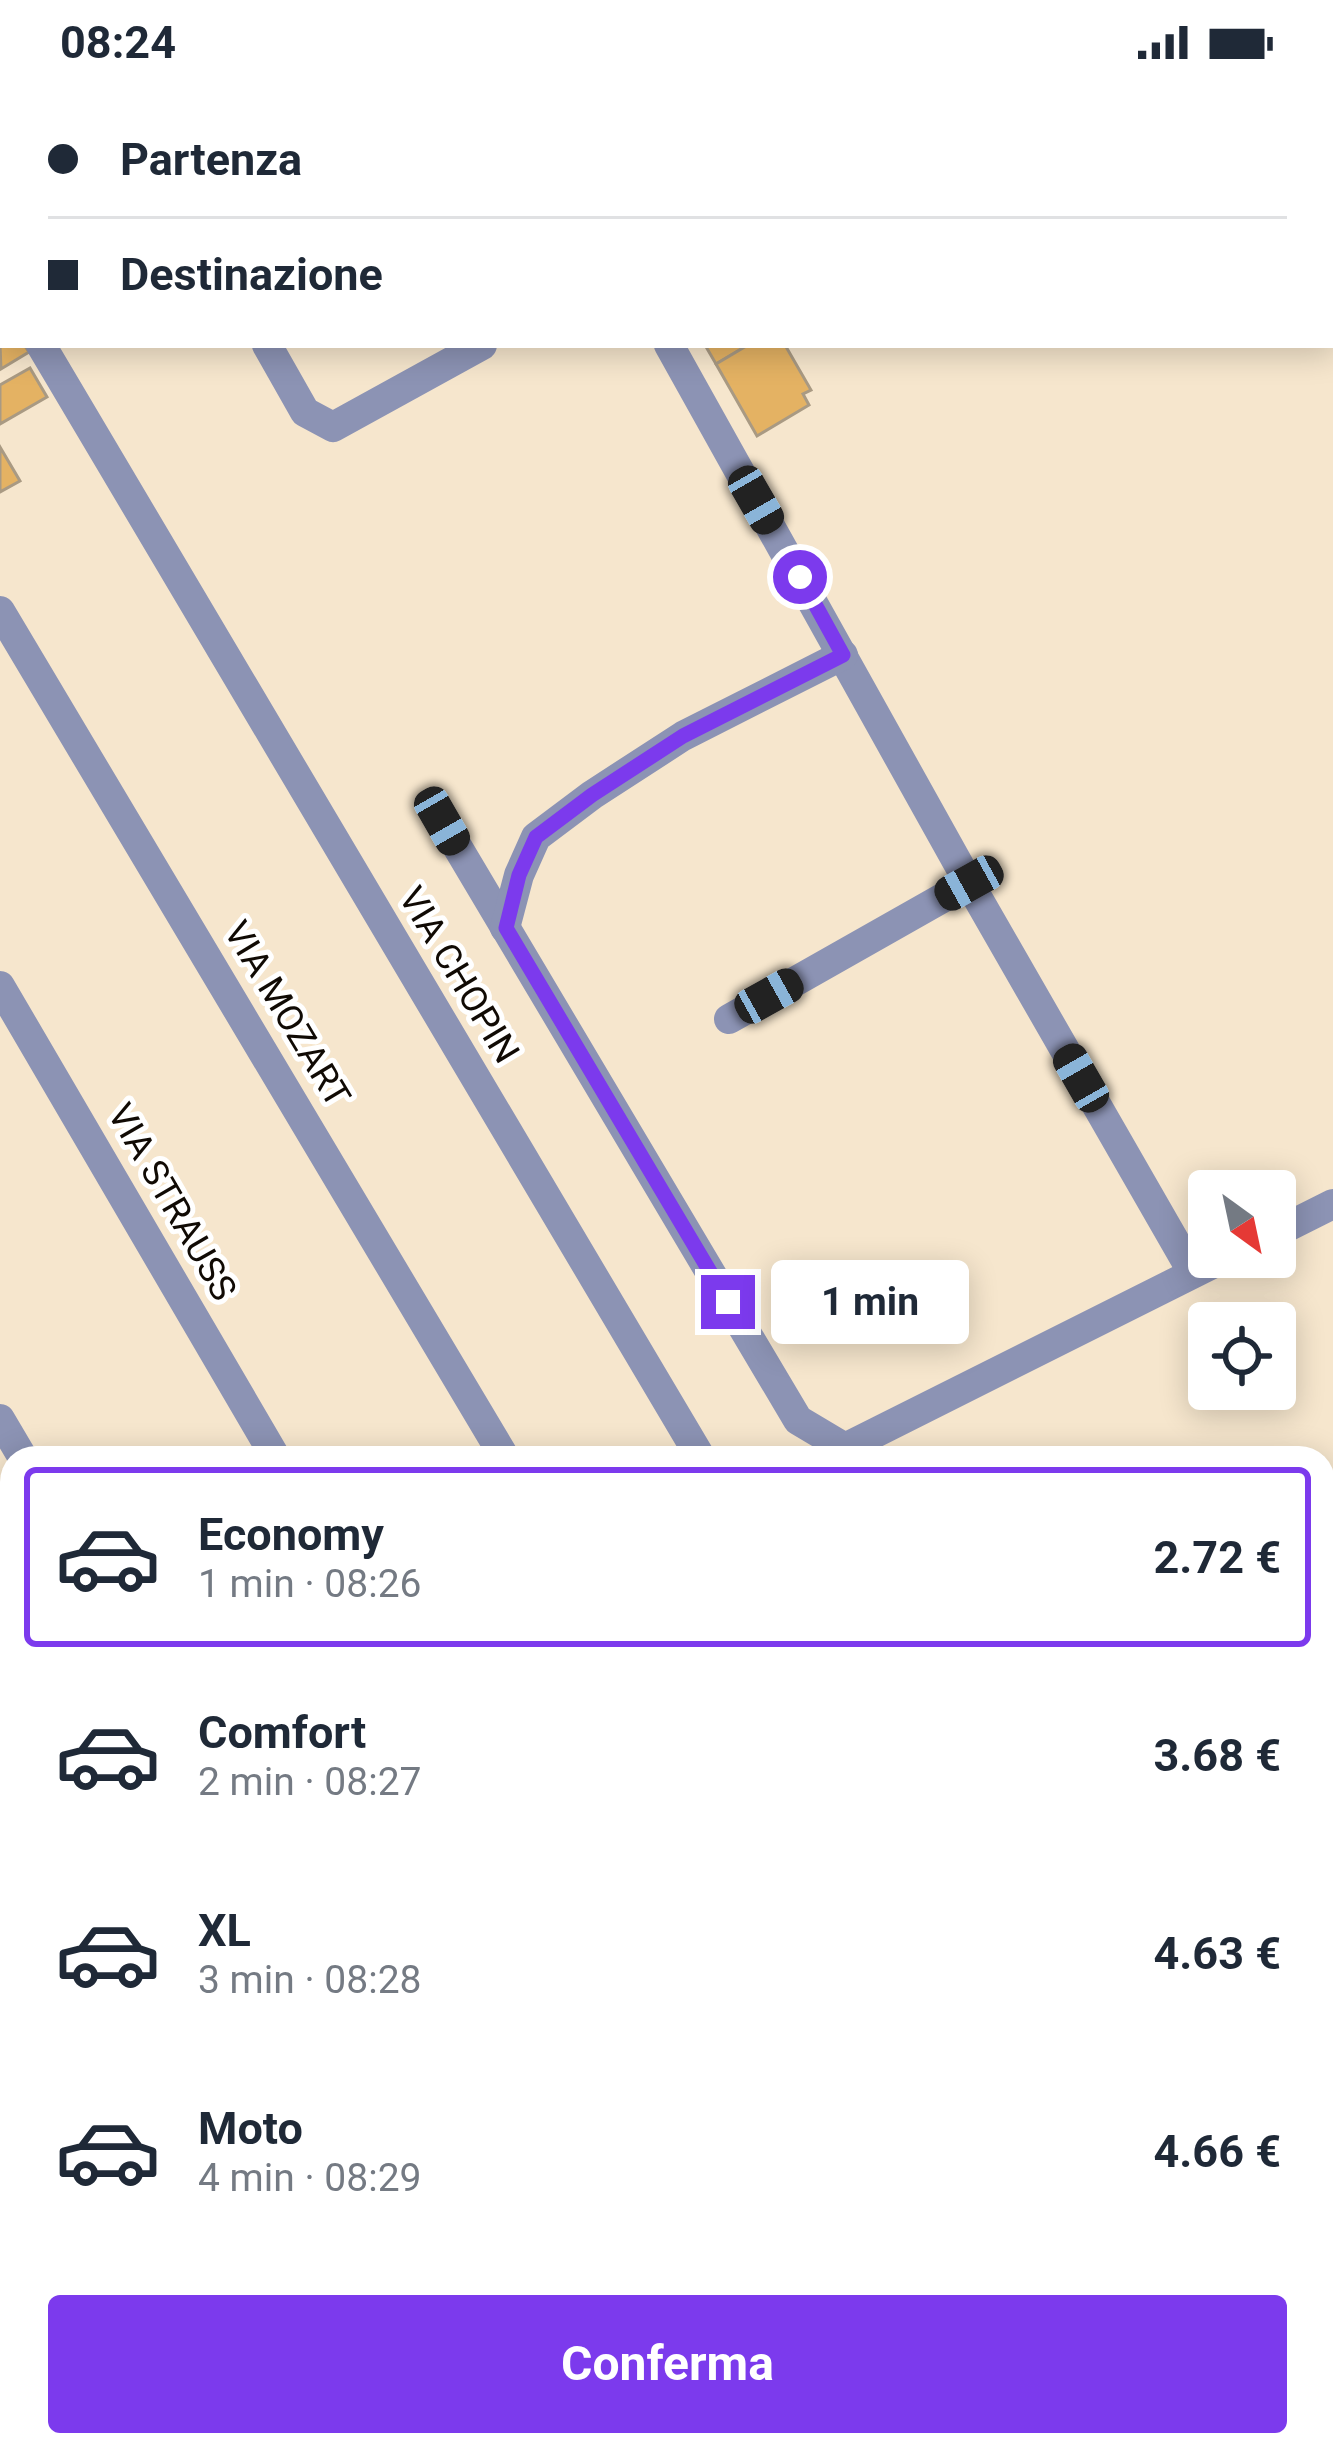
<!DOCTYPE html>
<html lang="it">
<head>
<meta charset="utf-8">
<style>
  body { margin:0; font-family:Roboto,sans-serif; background:#f6f6f7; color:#1f2937; height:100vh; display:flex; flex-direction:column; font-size:45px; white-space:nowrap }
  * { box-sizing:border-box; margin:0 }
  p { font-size:39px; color:#747a83 }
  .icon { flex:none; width:66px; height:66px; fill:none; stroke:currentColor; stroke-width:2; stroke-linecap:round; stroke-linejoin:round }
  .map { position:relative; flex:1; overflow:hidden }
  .drawer { position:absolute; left:0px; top:1362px; width:1335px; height:1011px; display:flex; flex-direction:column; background:#fff; border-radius:36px 36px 0 0; box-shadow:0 6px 30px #0003 }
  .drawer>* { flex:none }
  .hud { position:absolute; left:0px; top:0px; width:1335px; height:264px; box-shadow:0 6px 30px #0003; display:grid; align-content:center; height:264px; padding:0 48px; background:#fff }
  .needle { width:78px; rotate:147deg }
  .tools { position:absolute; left:1188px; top:1086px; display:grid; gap:24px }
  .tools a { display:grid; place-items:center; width:108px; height:108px; border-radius:12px; background:#fff; box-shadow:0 6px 30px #0003; font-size:60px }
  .end { position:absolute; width:54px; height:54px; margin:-27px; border:15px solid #7c3aed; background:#fff; box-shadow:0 0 0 6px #fff }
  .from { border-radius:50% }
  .bubble { position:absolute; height:84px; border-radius:12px; background:#fff; box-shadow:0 6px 30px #0003; font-size:39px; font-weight:700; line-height:84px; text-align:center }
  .car { position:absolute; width:36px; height:72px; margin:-36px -18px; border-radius:15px; box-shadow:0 0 9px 3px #0007; background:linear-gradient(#222 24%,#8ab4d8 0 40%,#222 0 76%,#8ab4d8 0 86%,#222 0) }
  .hud b { display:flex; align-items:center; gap:42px; height:114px; font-size:45px }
  .hud b+b { border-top:3px solid #e0e1e3 }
  .hud i { width:30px; height:30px; background:#1f2937 }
  ul { padding:21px 0 0; list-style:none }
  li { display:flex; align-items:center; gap:36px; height:180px; margin:0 24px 18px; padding:0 24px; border:6px solid transparent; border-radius:12px }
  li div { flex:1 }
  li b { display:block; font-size:45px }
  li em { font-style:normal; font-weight:700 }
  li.selected { border-color:#7c3aed }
  li>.icon { width:108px; height:108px; stroke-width:1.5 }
  .primary-button { display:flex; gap:24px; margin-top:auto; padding:24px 48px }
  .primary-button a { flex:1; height:138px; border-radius:12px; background:#7c3aed; color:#fff; font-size:48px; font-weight:700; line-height:138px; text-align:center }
  .status { display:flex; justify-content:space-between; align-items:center; height:84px; padding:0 60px; background:#fff; direction:ltr }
  .status svg { height:33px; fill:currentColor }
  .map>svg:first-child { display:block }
  .building { fill:#e4b263; stroke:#a99a83; stroke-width:3 }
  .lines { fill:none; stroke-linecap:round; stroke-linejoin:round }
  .street { stroke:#8c93b4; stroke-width:30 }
  .secondary { stroke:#61699a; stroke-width:30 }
  .route { stroke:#7c3aed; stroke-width:15 }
  .labels { text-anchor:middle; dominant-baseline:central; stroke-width:10; stroke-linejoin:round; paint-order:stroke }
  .street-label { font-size:36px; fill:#100a04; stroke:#fff }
</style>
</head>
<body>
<div class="status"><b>08:24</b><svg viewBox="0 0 49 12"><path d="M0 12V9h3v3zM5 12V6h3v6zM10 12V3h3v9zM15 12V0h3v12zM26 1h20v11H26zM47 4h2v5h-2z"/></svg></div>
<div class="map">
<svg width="1333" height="2372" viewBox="0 0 1333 2372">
  <rect width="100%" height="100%" fill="#f6e6cd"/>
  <g class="building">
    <path d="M275 0H395L397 3H276Z"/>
    <path d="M3 259 24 261 29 268 1 285 0 261Z"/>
    <path d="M705 261H748L716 280Z"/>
    <path d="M748 261H785L811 306 803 310 809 321 757 352 716 280Z"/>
    <path d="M30 284 47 313 0 340V301Z"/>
    <path d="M0 363 20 397 0 408Z"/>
  </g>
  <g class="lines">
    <g class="street">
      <path d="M525 0 526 3"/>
      <path d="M769 0 771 3"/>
      <path d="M1035 0 1037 3"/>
      <path d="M0 192 3 197"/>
      <path d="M41 261 701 1374"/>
      <path d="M267 261 305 328 333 343 482 261"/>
      <path d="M669 261 969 799 1193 1189"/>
      <path d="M0 527 505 1374"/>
      <path d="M442 737 798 1336 845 1364"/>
      <path d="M505 844 519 791 536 753 592 711 683 652 843 571"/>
      <path d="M0 902 276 1374"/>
      <path d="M729 935 969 799"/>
      <path d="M1275 1149 1333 1120"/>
      <path d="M0 1335 23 1374"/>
      <path d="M838 1374 845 1364 1226 1173"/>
      <path d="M0 1478 12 1476"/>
      <path d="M1323 1495 1333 1497"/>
      <path d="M0 1644 12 1664"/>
      <path d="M0 1917 12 1910"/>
      <path d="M1323 1999 1333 2024"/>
      <path d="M810 2361 814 2372"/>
      <path d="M1052 2361 1057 2372"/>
      <path d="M1261 2361 1265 2372"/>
    </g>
    <g class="secondary">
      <path d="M77 3 84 0"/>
      <path d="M0 35 3 34"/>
    </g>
  </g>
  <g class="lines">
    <path class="route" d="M728 1218 506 844 519 791 536 753 592 711 683 652 843 571 800 493"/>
  </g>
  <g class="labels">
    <g class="street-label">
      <text transform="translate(459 891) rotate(59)">VIA CHOPIN</text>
      <text transform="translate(287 930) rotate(59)">VIA MOZART</text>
      <text transform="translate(172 1118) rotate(60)">VIA STRAUSS</text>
    </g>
  </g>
</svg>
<div class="tools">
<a><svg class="needle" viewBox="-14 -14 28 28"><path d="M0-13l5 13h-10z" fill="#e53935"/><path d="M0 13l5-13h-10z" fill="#747a83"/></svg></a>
<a><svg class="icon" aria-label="locate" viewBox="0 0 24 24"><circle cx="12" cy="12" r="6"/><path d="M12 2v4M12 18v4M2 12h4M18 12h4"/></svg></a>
</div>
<i class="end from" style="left:800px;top:493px"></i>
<i class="end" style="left:728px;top:1218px"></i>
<div class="bubble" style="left:771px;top:1176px;width:198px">1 min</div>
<i class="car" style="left:756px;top:416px;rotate:150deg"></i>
<i class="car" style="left:442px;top:737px;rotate:150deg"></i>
<i class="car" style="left:969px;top:799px;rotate:241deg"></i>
<i class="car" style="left:769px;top:912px;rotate:61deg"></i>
<i class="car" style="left:1081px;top:994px;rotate:330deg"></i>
<div class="hud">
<b><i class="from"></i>Partenza</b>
<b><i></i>Destinazione</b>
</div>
<section class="drawer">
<ul>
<li class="selected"><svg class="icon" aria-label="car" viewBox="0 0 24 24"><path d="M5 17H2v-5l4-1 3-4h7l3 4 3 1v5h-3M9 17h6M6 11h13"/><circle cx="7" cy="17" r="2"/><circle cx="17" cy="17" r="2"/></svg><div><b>Economy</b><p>1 min · 08:26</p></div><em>2.72 €</em></li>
<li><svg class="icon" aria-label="car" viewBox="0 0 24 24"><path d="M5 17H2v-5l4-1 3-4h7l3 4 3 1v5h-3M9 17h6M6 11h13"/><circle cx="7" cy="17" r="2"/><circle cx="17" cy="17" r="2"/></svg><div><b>Comfort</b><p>2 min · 08:27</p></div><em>3.68 €</em></li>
<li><svg class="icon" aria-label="car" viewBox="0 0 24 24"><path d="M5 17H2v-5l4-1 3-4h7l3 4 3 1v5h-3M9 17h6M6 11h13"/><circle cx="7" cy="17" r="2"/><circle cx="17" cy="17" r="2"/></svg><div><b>XL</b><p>3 min · 08:28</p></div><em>4.63 €</em></li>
<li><svg class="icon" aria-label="car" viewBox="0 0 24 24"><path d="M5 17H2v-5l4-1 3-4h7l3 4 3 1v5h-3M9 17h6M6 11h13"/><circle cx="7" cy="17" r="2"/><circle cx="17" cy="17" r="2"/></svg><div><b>Moto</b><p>4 min · 08:29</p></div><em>4.66 €</em></li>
</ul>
<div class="primary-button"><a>Conferma</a></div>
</section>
</div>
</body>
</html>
